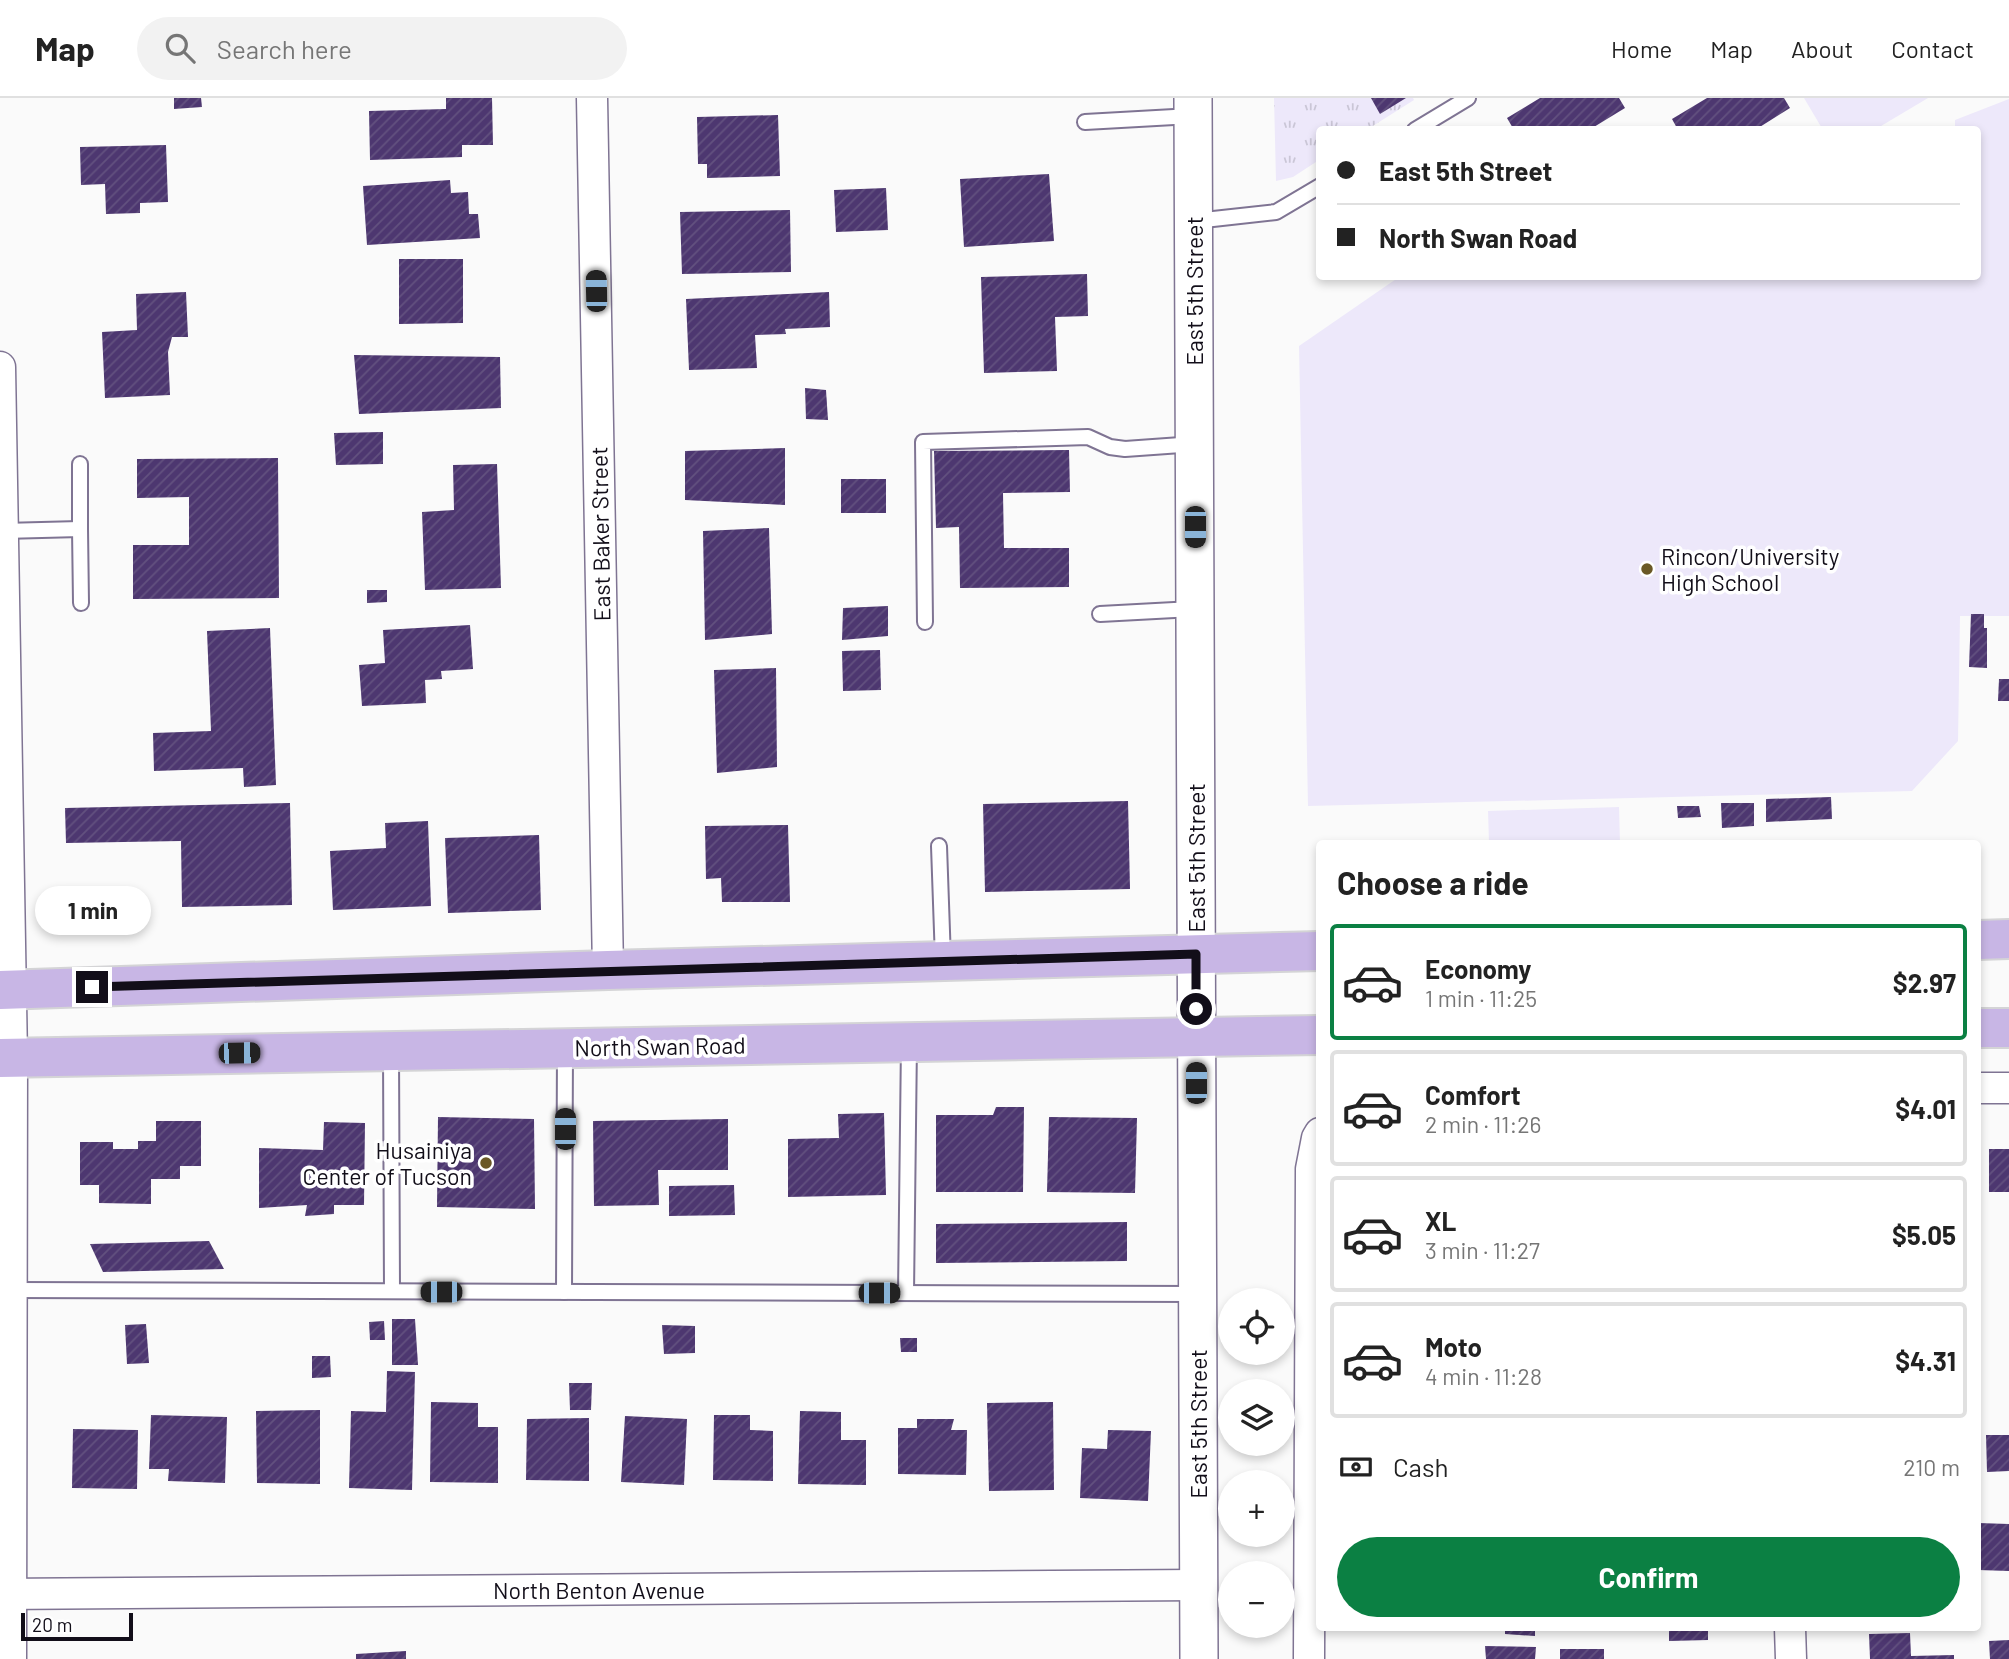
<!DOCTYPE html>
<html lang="en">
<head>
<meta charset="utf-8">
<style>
  body { margin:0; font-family:Barlow,sans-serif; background:#f2f2f2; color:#222; height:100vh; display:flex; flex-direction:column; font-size:26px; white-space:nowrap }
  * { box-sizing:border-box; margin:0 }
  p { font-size:23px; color:#767676 }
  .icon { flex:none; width:38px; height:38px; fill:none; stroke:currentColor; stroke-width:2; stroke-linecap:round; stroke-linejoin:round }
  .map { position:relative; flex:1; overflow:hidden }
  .side { position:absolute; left:1316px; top:742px; width:665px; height:791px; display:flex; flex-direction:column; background:#fff; border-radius:7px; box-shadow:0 4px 10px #0003 }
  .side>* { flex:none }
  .top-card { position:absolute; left:1316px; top:28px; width:665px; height:154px; border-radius:7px; box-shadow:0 4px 10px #0003; display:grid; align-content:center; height:154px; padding:0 21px; background:#fff }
  .tools { position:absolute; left:1218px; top:1190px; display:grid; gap:14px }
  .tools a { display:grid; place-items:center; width:77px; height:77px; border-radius:50%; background:#fff; box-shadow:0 4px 10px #0003; font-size:35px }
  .scale { position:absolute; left:21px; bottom:18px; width:112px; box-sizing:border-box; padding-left:7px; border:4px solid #120e19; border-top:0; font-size:19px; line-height:24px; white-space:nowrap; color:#120e19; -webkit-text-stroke:5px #fff; paint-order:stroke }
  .end { position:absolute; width:32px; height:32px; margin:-16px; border:9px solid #120e19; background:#fff; box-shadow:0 0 0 4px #fff }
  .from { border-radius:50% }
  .bubble { position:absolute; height:49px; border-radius:24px; background:#fff; box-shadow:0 4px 10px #0003; font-size:23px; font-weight:700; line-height:49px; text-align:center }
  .car { position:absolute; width:21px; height:42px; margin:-21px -10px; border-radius:9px; box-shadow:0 0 5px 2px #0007; background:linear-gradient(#222 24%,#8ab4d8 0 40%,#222 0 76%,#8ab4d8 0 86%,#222 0) }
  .top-card b { display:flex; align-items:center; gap:24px; height:66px; font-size:26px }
  .top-card b+b { border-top:2px solid #e0e0e0 }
  .top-card i { width:18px; height:18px; background:#222 }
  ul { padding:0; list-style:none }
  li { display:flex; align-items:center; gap:21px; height:116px; margin:0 14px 10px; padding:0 7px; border:4px solid #e0e0e0; border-radius:7px }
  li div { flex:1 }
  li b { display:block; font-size:26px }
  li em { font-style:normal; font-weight:700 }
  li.selected { border-color:#0b8043 }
  li>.icon { width:63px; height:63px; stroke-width:1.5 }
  h2 { padding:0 21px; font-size:32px; line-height:84px }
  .pay { display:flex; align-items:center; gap:18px; height:77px; padding:0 21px; font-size:26px }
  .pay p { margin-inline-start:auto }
  .button { display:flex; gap:14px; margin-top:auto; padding:14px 21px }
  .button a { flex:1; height:80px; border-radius:42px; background:#0b8043; color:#fff; font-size:28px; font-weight:700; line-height:80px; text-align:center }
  header { display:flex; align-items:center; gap:42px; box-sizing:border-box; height:98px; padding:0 35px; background:#fff; border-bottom:2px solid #e0e0e0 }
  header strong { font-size:33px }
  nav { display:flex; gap:38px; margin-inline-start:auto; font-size:24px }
  .search { width:490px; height:63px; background:#f2f2f2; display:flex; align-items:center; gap:18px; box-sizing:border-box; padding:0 24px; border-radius:38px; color:#767676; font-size:26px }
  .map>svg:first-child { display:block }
  .grass { fill:url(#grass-tufts) }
  .pitch { fill:#ede8fa }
  .building { fill:url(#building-hatch) }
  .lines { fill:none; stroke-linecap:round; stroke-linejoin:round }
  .service-casing { stroke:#7f7493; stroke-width:18 }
  .minor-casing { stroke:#7f7493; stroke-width:33 }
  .tertiary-casing { stroke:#7f7493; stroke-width:40 }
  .primary-casing { stroke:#d4d4d6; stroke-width:42 }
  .service { stroke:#fff; stroke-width:14 }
  .minor { stroke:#fff; stroke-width:30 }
  .tertiary { stroke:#fff; stroke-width:37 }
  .primary { stroke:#c8b6e5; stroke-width:38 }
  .route { stroke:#120e19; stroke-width:9 }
  .poi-dot { fill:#6a5826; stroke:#fff; stroke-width:2.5 }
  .labels { text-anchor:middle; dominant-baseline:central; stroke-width:7; stroke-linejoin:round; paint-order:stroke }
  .street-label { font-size:23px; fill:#120e19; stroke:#fff }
  .poi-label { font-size:23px; fill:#120e19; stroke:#fff; text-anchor:start }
</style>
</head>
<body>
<header>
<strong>Map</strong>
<div class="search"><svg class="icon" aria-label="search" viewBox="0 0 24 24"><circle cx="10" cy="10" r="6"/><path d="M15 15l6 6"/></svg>Search here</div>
<nav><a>Home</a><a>Map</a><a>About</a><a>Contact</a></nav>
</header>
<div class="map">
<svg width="2009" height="1561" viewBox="0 0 2009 1561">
  <defs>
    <pattern id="grass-tufts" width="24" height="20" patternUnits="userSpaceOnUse" patternTransform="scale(1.75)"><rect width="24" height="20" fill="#ede8fa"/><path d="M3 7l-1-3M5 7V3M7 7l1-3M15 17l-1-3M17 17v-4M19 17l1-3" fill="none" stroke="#cac6d6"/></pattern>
    <pattern id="building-hatch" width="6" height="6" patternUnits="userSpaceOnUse" patternTransform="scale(1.75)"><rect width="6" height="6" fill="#4d3770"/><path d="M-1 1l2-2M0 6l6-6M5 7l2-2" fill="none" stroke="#62517f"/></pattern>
  </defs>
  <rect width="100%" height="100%" fill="#fafafa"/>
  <path class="grass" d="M1274 0H1413L1414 2 1368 31 1320 32 1319 62 1293 79 1276 83Z"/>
  <g class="pitch">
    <path d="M1804 0H1928L1876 31 1823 32Z"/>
    <path d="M2009 1V518H1960L1958 643 1912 693 1308 708 1299 248 1399 179 1978 178V32L1955 31V22Z"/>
    <path d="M1619 709 1620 745H1489L1488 713Z"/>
  </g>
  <g class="building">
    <path d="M174 0H201L202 9 174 11Z"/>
    <path d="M446 0H492L493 47H462V59L370 62 369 13 446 11Z"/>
    <path d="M1371 0H1406L1380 16Z"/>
    <path d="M1540 0H1619L1625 10 1589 32H1514L1507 20Z"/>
    <path d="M1707 0H1784L1790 10 1755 32H1678L1672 21Z"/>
    <path d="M778 17 780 78 707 80V66H698L697 19Z"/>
    <path d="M166 47 168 104 140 105V115L106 116 105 86 81 87 80 49Z"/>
    <path d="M1049 76 1054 143 964 149 960 81Z"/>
    <path d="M450 82 451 95 468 94 469 116H478L480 140 367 147 363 88Z"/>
    <path d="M886 90 888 132 836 134 834 92Z"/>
    <path d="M790 112 791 174 682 176 680 114Z"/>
    <path d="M399 161H463V225L399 226Z"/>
    <path d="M1087 176 1088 218 1055 219 1057 273 984 275 981 179Z"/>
    <path d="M186 194 188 239H172L168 254 170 297 105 300 102 234 137 232 136 196Z"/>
    <path d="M829 194 830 229 785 231 786 236 755 237 757 270 689 272 686 201Z"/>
    <path d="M354 257 500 259 501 310 359 316Z"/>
    <path d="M805 290 826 292 828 322 806 321Z"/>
    <path d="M383 334V366L336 367 334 335Z"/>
    <path d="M785 350V407L685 402V353Z"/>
    <path d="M1069 352 1070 394 1003 395 1004 450H1069V489L960 490 959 429 936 430 934 353Z"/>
    <path d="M278 360 279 500 133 501V447H189V399L137 400V361Z"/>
    <path d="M497 366 501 490 425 492 422 414 454 412 453 367Z"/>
    <rect x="841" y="381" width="45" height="34"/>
    <path d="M769 430 772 536 705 542 703 433Z"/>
    <path d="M367 492H387V504L367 505Z"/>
    <path d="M888 508V538L842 542 843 510Z"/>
    <path d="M1971 516H1984V530H1987V570L1969 569Z"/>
    <path d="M470 527 473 571 441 573 442 581 425 582 426 605 362 608 359 567 385 565 383 532Z"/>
    <path d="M270 530 276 687 244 689 243 670 154 673 153 635 211 633 207 533Z"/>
    <path d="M880 552 881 592 843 593 842 553Z"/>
    <path d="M776 570 777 669 717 675 714 572Z"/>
    <path d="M1999 581H2009V603H1998Z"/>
    <path d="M1831 699 1832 721 1766 724V701Z"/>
    <path d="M1128 703 1130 791 985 794 983 706Z"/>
    <path d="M290 705 292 807 182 809 181 743 66 745 65 710Z"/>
    <path d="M1721 705H1754V728L1722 730Z"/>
    <path d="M1677 708H1699L1701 719 1678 720Z"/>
    <path d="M428 723 431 808 333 812 330 753 386 750 385 725Z"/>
    <path d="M788 727 790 804H722L721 780 706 781 705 728Z"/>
    <path d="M539 737 541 812 448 815 445 740Z"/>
    <path d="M996 1009H1024L1023 1094H936V1017H993Z"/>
    <path d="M884 1015 886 1097 788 1099V1041L839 1040 838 1016Z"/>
    <path d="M438 1019 534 1021 535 1111 437 1109Z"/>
    <path d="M1049 1019 1137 1020 1135 1095 1047 1094Z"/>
    <path d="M728 1021V1072H658L659 1107 594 1108 593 1023Z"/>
    <path d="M156 1023H201V1068H180V1081H151V1106L99 1105V1087H80V1044H113V1051H138V1043H156Z"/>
    <path d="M324 1024 365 1025 364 1107H334V1116L305 1118 307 1107 259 1110V1050L323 1052Z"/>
    <rect x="1989" y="1051" width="20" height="43"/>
    <path d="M734 1087 735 1117 669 1118V1088Z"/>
    <path d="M1127 1124V1163L936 1165V1126Z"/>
    <path d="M209 1143 224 1171 103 1174 90 1146Z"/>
    <path d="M392 1221H415L418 1267H392Z"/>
    <path d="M384 1223 385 1242H370L369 1224Z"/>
    <path d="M146 1226 149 1265 127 1266 125 1227Z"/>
    <path d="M662 1227 695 1228V1255L664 1256Z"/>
    <path d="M900 1240H917V1254H901Z"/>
    <path d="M312 1258H330L331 1279 312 1280Z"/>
    <path d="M387 1273 415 1274 412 1392 349 1390 351 1313 386 1314Z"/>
    <path d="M569 1285H592L591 1312H570Z"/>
    <path d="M431 1304 478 1305V1329H498V1385L430 1384Z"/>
    <path d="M1053 1304 1054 1392 989 1393 987 1305Z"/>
    <path d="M320 1312V1386L257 1385 256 1313Z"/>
    <path d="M800 1313 841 1314V1342H866V1387L798 1386Z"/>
    <path d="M151 1317 227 1319 225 1385 168 1383 169 1371H149Z"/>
    <path d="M714 1317H750V1332L773 1333V1383L713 1382Z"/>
    <path d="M625 1318 687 1321 684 1387 621 1384Z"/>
    <path d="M589 1320V1383L526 1382 527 1321Z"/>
    <path d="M917 1321H954L951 1332H967L966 1377 898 1376V1330H917Z"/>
    <path d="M73 1331 138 1332 137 1391 72 1390Z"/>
    <path d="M1108 1332 1151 1333 1148 1403 1080 1400 1082 1350 1107 1351Z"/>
    <path d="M1986 1337H2009V1373L1987 1374Z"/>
    <path d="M1978 1425 2009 1426V1473L1978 1472Z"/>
    <path d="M1383 1530H1421V1532L1384 1533Z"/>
    <path d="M1505 1530H1535V1538L1505 1536Z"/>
    <path d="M1669 1530H1708V1542L1669 1543Z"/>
    <path d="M1910 1535 1911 1558 1954 1557V1561H1870L1869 1536Z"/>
    <path d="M2009 1542V1561H1990L1989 1543Z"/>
    <path d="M1485 1548 1536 1549 1535 1561H1486Z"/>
    <rect x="1560" y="1551" width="44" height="10"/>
    <path d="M406 1553V1561H356V1556Z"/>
  </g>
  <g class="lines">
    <defs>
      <g id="service">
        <path d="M1085 24 1192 18"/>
        <path d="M1415 32 1468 0"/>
        <path d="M1195 123 1276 114 1320 88"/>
        <path d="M80 366V431"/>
        <path d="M3 433 80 431 81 505"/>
        <path d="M1100 516 1193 511"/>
        <path d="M925 524 923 344 1088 339 1110 349 1125 351 1195 346"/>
        <path d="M939 748 943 862"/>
        <path d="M391 953 392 1193"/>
        <path d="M13 1192 1198 1196"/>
        <path d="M564 1194 565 950"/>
        <path d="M906 1195 909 944"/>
      </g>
      <g id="minor">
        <path d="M592 0 608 872"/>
        <path d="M0 269 12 960 11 1561"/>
        <path d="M1978 990H2009"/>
        <path d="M0 1496 1198 1487"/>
        <path d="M1790 1530 1791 1561"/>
        <path d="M1309 1561 1311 1071 1317 1040 1320 1035"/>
      </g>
      <path id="tertiary" d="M1193 0 1199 1561"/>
      <g id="primary">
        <path d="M1978 842 2009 841"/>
        <path d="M0 892 608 872 1320 853"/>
        <path d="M1978 930H2009"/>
        <path d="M0 960 1320 937"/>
      </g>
    </defs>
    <use href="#service" class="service-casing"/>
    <use href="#minor" class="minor-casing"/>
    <use href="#tertiary" class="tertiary-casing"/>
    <use href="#primary" class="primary-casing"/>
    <use href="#service" class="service"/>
    <use href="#minor" class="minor"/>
    <use href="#tertiary" class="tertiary"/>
    <use href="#primary" class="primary"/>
  </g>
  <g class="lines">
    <path class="route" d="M92 889 1196 856V911"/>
  </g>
  <g class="poi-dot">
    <circle cx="1647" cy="471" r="7"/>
    <circle cx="486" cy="1065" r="7"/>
  </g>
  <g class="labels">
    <g class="street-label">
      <text transform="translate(1194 193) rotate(-90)">East 5th Street</text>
      <text transform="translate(600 436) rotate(-91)">East Baker Street</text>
      <text transform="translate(1196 760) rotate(-90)">East 5th Street</text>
      <text transform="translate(660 948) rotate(-1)">North Swan Road</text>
      <text transform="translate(1198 1326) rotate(-90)">East 5th Street</text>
      <text x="599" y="1492">North Benton Avenue</text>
    </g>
    <g class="poi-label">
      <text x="1661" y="458">Rincon/University<tspan x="1661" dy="26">High School</tspan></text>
      <text x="472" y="1052" text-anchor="end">Husainiya<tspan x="472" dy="26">Center of Tucson</tspan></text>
    </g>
  </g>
</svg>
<div class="tools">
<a><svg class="icon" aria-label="locate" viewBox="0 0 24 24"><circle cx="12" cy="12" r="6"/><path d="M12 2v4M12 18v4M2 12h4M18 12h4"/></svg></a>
<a><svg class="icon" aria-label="layers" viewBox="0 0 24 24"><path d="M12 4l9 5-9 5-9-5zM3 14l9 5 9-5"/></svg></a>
<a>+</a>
<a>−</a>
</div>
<div class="scale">20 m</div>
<i class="end from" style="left:1196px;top:911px"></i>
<i class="end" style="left:92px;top:889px"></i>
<div class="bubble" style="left:35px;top:788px;width:116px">1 min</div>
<i class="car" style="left:596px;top:193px;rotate:359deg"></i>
<i class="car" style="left:1195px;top:429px;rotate:180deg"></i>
<i class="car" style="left:239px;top:955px;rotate:89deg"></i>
<i class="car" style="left:1196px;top:985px;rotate:0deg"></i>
<i class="car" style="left:565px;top:1031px;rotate:0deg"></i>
<i class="car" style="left:441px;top:1194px;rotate:270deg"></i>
<i class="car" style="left:879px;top:1195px;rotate:90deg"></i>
<div class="top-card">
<b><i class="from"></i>East 5th Street</b>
<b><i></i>North Swan Road</b>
</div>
<section class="side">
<h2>Choose a ride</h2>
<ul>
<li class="selected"><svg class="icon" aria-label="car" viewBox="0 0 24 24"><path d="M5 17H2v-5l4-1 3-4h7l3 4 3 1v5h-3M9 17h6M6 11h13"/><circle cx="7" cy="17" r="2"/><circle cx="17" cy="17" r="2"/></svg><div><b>Economy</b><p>1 min · 11:25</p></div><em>$2.97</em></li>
<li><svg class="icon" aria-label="car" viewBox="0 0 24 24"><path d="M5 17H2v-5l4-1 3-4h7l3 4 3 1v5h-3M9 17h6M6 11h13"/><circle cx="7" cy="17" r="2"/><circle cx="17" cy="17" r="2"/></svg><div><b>Comfort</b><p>2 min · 11:26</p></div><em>$4.01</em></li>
<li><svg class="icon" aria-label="car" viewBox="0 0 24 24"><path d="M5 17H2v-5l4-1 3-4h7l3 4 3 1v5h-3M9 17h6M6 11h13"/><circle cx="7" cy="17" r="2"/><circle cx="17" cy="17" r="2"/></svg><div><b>XL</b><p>3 min · 11:27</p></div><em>$5.05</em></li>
<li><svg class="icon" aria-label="car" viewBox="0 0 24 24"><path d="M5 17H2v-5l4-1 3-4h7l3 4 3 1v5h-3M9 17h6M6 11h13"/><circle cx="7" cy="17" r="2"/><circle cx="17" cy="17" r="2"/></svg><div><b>Moto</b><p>4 min · 11:28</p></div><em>$4.31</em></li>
</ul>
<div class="pay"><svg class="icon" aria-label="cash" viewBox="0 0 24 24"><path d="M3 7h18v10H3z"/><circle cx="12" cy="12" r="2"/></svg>Cash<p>210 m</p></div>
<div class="button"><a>Confirm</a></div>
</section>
</div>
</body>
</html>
